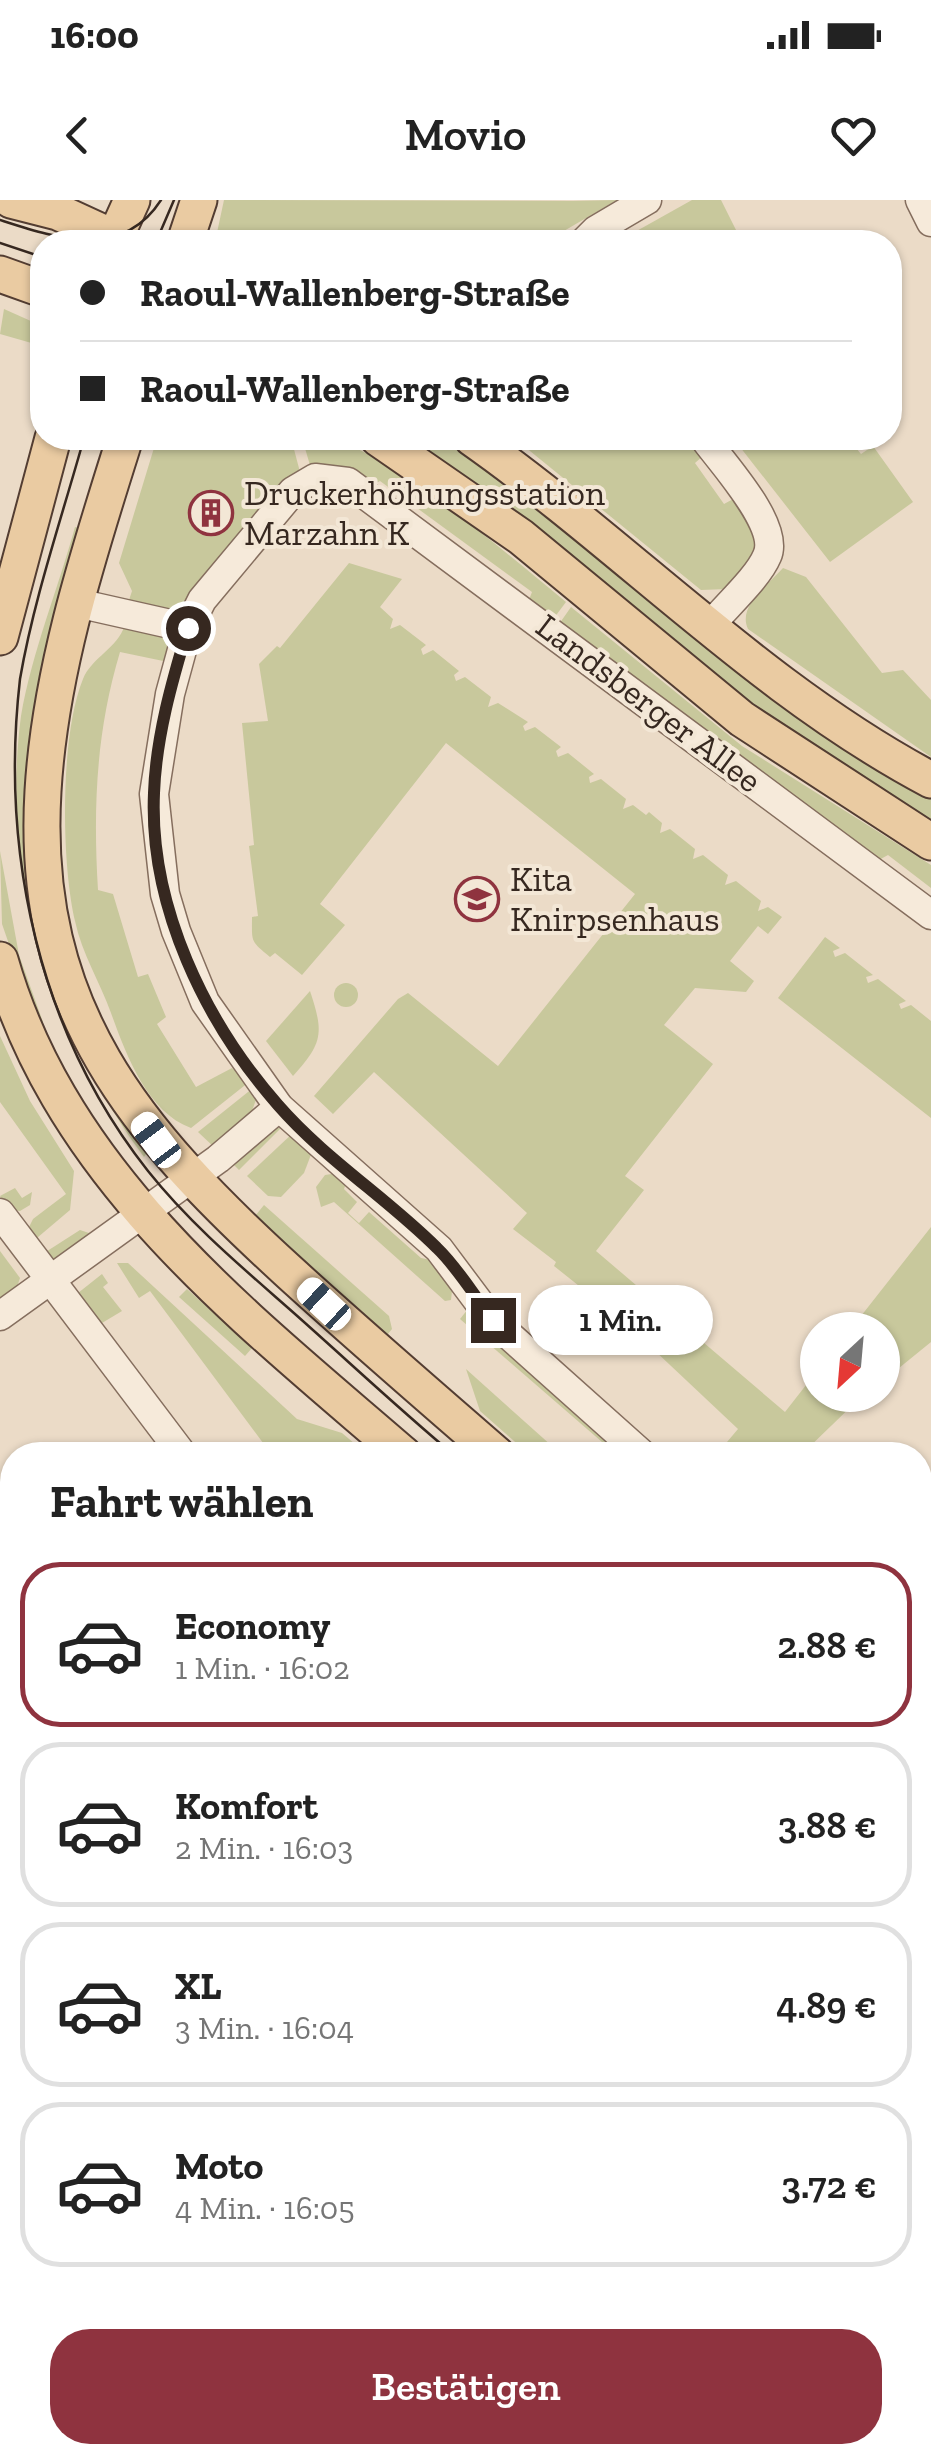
<!DOCTYPE html>
<html lang="de">
<head>
<meta charset="utf-8">
<style>
  body { margin:0; font-family:"Zilla Slab",serif; background:#f2f2f2; color:#222; height:100vh; display:flex; flex-direction:column; font-size:38px; white-space:nowrap }
  * { box-sizing:border-box; margin:0 }
  p { font-size:32px; color:#767676 }
  .icon { flex:none; width:55px; height:55px; fill:none; stroke:currentColor; stroke-width:2; stroke-linecap:round; stroke-linejoin:round }
  .map { position:relative; flex:1; overflow:hidden }
  .side { position:absolute; left:0px; top:1242px; width:932px; height:1022px; display:flex; flex-direction:column; background:#fff; border-radius:40px 40px 0 0; box-shadow:0 2px 8px #0004 }
  .side>* { flex:none }
  .guide { position:absolute; left:30px; top:30px; width:872px; height:220px; border-radius:40px; box-shadow:0 2px 8px #0004; display:grid; align-content:center; height:220px; padding:0 50px; background:#fff }
  .needle { width:65px; rotate:206deg }
  .tools { position:absolute; left:800px; top:1112px; display:grid; gap:20px }
  .tools a { display:grid; place-items:center; width:100px; height:100px; border-radius:50%; background:#fff; box-shadow:0 2px 8px #0004; font-size:50px }
  .end { position:absolute; width:45px; height:45px; margin:-22px; border:12px solid #362820; background:#fff; box-shadow:0 0 0 5px #fff }
  .from { border-radius:50% }
  .bubble { position:absolute; height:70px; border-radius:35px; background:#fff; box-shadow:0 2px 8px #0004; font-size:32px; font-weight:600; line-height:70px; text-align:center }
  .car { position:absolute; width:30px; height:60px; margin:-30px -15px; border-radius:12px; box-shadow:0 0 8px 2px #0007; background:linear-gradient(#fff 24%,#345 0 40%,#fff 0 76%,#345 0 86%,#fff 0) }
  .guide b { display:flex; align-items:center; gap:35px; height:95px; font-size:38px }
  .guide b+b { border-top:2px solid #e0e0e0 }
  .guide i { width:25px; height:25px; background:#222 }
  ul { padding:0; list-style:none }
  li { display:flex; align-items:center; gap:30px; height:165px; margin:0 20px 15px; padding:0 30px; border:5px solid #e0e0e0; border-radius:40px }
  li div { flex:1 }
  li b { display:block; font-size:38px }
  li em { font-style:normal; font-weight:600 }
  li.active { border-color:#8f333f }
  li>.icon { width:90px; height:90px; stroke-width:1.5 }
  h2 { padding:0 50px; font-size:45px; line-height:120px }
  .button { display:flex; gap:20px; margin-top:auto; padding:20px 50px }
  .button a { flex:1; height:115px; border-radius:40px; background:#8f333f; color:#fff; font-size:40px; font-weight:600; line-height:115px; text-align:center }
  .status { display:flex; justify-content:space-between; align-items:center; height:70px; padding:0 50px; background:#fff; direction:ltr }
  .status svg { height:28px; fill:currentColor }
  header { display:flex; justify-content:space-between; align-items:center; height:130px; padding:0 50px; background:#fff; font-size:45px; font-weight:600 }
  .map>svg:first-child { display:block }
  .green { fill:#c8c89c }
  .lines { fill:none; stroke-linecap:round; stroke-linejoin:round }
  .minor-casing { stroke:#856e5e; stroke-width:31 }
  .major-casing { stroke:#533d32; stroke-width:39 }
  .minor { stroke:#f6eada; stroke-width:28 }
  .major { stroke:#eacba2; stroke-width:35 }
  .tram { stroke:#362820; stroke-width:2.5 }
  .route { stroke:#362820; stroke-width:12 }
  .labels { text-anchor:middle; dominant-baseline:central; stroke-width:8; stroke-linejoin:round; paint-order:stroke }
  .poi-label { font-size:35px; fill:#362820; stroke:#f3e7d6; text-anchor:start }
  .street-label { font-size:35px; fill:#362820; stroke:#f3e7d6 }
</style>
</head>
<body>
<div class="status"><b>16:00</b><svg viewBox="0 0 49 12"><path d="M0 12V9h3v3zM5 12V6h3v6zM10 12V3h3v9zM15 12V0h3v12zM26 1h20v11H26zM47 4h2v5h-2z"/></svg></div>
<header><svg class="icon" aria-label="back" viewBox="0 0 24 24"><path d="M15 5l-7 7 7 7"/></svg>Movio<svg class="icon" aria-label="heart" viewBox="0 0 24 24"><path d="M12 20l-8-8c-3-5 5-10 8-4 3-6 11-1 8 4z"/></svg></header>
<div class="map">
<svg width="931" height="2264" viewBox="0 0 931 2264">
  <rect width="100%" height="100%" fill="#ebdbc7"/>
  <g class="green">
    <path d="M224 0 573 1 617 0 557 35 561 42H215Z"/>
    <path d="M692 0H721L742 42H617Z"/>
    <path d="M4 109 42 126V146L0 134Z"/>
    <path d="M157 238H291L300 272 190 408 179 412 128 403 132 391 119 363Z"/>
    <path d="M302 238C314 238 329 235 340 240 416 275 500 348 566 402L551 422 527 405 532 392 380 281 368 287 312 272Z"/>
    <path d="M394 238H438L503 273 931 594V630L884 604Z"/>
    <path d="M514 238H676L682 245 693 238 704 255 695 263 724 304 735 298C770 346 766 345 728 389L701 390Z"/>
    <path d="M733 238H848L861 254 873 246 913 302 830 362Z"/>
    <path d="M75 327 79 328 32 653 149 950 144 957C53 834 0 671 21 516 32 452 58 389 75 327Z"/>
    <path d="M349 363 402 379 380 407 393 419 390 429 400 425 426 445 421 449 423 455 433 450 459 471 454 475 456 481 465 477 491 497 488 507 498 503 528 522 523 526 525 531 535 527 561 547 556 551 558 557 568 553 594 574 589 577 590 583 601 579 626 599 623 609 633 605 646 615 649 612 662 623 660 633 670 629 695 649 693 659 703 655 728 675 725 685 736 681 761 701 758 711 768 707 782 717 768 734 758 726 730 761 754 781 746 792 695 788 664 825 713 864 625 976 644 990 596 1051 785 1212 817 1171 818 1195H863L801 1255H716L738 1229 636 1133 606 1112 608 1109 554 1066 556 1062 513 1029 527 1013 374 872 333 914 314 896 398 799 408 793 498 866 635 694 446 543 320 704 345 725 302 775 275 753 270 757C250 740 252 743 252 717L258 716 249 646 254 645 242 523 268 521 259 464 277 446 280 448Z"/>
    <path d="M783 368 806 377 882 473 903 470 931 500V557L748 429C737 406 769 384 783 368Z"/>
    <path d="M571 407 742 546 931 665V688L888 655 877 661 557 427Z"/>
    <path d="M125 425 173 437 168 462 120 452C96 532 93 608 98 690L113 694 138 777 148 774 166 817 157 824 196 887 232 868 249 882 191 928C147 912 126 854 111 813 100 782 82 754 75 721 61 661 60 535 83 479 92 457 117 449 125 425Z"/>
    <path d="M0 651 19 755 43 822 37 825 2 724Z"/>
    <path d="M825 737 840 748 833 751 835 757 845 753 873 775 866 777 868 783 878 779 906 801 899 804 901 809 911 805 931 821V918L778 798Z"/>
    <circle cx="346" cy="795" r="12"/>
    <path d="M310 791C324 833 323 843 293 876L266 841Z"/>
    <path d="M0 836 30 901 74 971 70 1010 31 1043 27 1031 33 1019 66 994 0 902Z"/>
    <path d="M253 888 257 897 249 919 215 948 198 932Z"/>
    <path d="M275 928H281L239 970 230 961Z"/>
    <path d="M294 932 312 952 304 973 281 997 268 996 247 976Z"/>
    <path d="M338 973 348 978 344 989 357 1002 348 1013 359 1023 369 1012 421 1058 431 1060 452 1091 451 1100 445 1101 334 1002 321 1007 316 987 325 975Z"/>
    <path d="M15 988 22 998 32 992 30 1005 20 1011 7 1009 0 996Z"/>
    <path d="M264 1005 389 1116 392 1129 383 1140 251 1021Z"/>
    <path d="M931 1027V1142L883 1181 882 1130H850Z"/>
    <path d="M80 1030 95 1035C78 1048 62 1068 41 1055Z"/>
    <path d="M0 1051 20 1078 16 1090 0 1102Z"/>
    <path d="M117 1063H128L297 1219 342 1233 368 1255H272L150 1091 139 1098Z"/>
    <path d="M102 1074 108 1083 103 1087 122 1111 102 1123 95 1122 73 1097Z"/>
    <path d="M187 1089 252 1148 245 1156 179 1097Z"/>
    <path d="M472 1104 631 1255H617L460 1119Z"/>
    <path d="M466 1169 562 1255H530L480 1211Z"/>
    <path d="M931 1469V1614L920 1602V1478Z"/>
    <path d="M12 1599V1684L0 1682V1608Z"/>
    <path d="M920 1746 931 1756V1814L920 1813Z"/>
    <path d="M12 1793V1852L0 1858V1802Z"/>
    <path d="M920 1964 931 1984V2264H475L477 2252H920Z"/>
    <path d="M12 1990V2252L321 2253 319 2264H0V1995Z"/>
  </g>
  <g class="lines">
    <defs>
      <g id="minor">
        <path d="M920 0 931 22"/>
        <path d="M584 42 596 30 647 0"/>
        <path d="M704 238C722 263 781 326 767 356 758 378 724 408 708 428"/>
        <path d="M77 403 188 428"/>
        <path d="M0 1013 183 1255"/>
        <path d="M0 1116 218 959 279 907"/>
        <path d="M643 1255 493 1121 439 1049 279 907 205 802 176 731 165 694 154 594 170 494 188 428 202 400 293 291 315 278 348 282 931 715"/>
        <path d="M920 1353 931 1344"/>
        <path d="M0 1791 12 1782"/>
        <path d="M920 1880 931 1881"/>
        <path d="M386 2264 388 2252"/>
      </g>
      <g id="major">
        <path d="M11 0 58 12 123 42"/>
        <path d="M113 42 132 0"/>
        <path d="M185 42 199 0"/>
        <path d="M0 74 42 89"/>
        <path d="M125 238C89 352 50 471 43 591 30 809 136 932 287 1070 356 1133 427 1194 497 1255"/>
        <path d="M378 238 521 337 742 519 931 642"/>
        <path d="M472 238C628 348 761 490 931 580"/>
        <path d="M0 437 53 238"/>
        <path d="M0 760C62 977 240 1113 404 1255"/>
        <path d="M920 1639 931 1648"/>
        <path d="M920 1713 931 1723"/>
      </g>
    </defs>
    <use href="#minor" class="minor-casing"/>
    <use href="#major" class="major-casing"/>
    <use href="#minor" class="minor"/>
    <use href="#major" class="major"/>
    <g class="tram">
      <path d="M0 20C56 38 122 61 161 0"/>
      <path d="M156 42 174 0"/>
      <path d="M0 43 42 57"/>
      <path d="M84 238C62 317 34 398 20 479 0 654 39 833 148 971 191 1025 244 1069 295 1114 348 1161 399 1209 454 1255"/>
      <path d="M920 1456 931 1447"/>
      <path d="M0 1993 12 1988"/>
    </g>
  </g>
  <g class="lines">
    <path class="route" d="M188 428C172 481 156 537 154 593 149 706 205 822 278 905 325 959 387 998 437 1048 458 1068 475 1097 493 1120"/>
  </g>
  <defs>
    <symbol id="building-ring" viewBox="-11 -11 22 22"><circle r="9.5" fill="#f3e7d6" stroke="#8f333f" stroke-width="1.5"/><path d="M-4-6H4V6H1V3H-1V6H-4ZM-2.5-4.3h1.7v1.8h-1.7ZM.8-4.3h1.7v1.8H.8ZM-2.5-1h1.7V.8h-1.7ZM.8-1h1.7V.8H.8Z" fill="#8f333f"/></symbol>
    <symbol id="school-ring" viewBox="-11 -11 22 22"><circle r="9.5" fill="#f3e7d6" stroke="#8f333f" stroke-width="1.5"/><path d="M0-5L7-2L0 1L-7-2ZM-4 1L0 2.5L4 1V4Q0 6-4 4Z" fill="#8f333f"/></symbol>
  </defs>
  <g fill-rule="evenodd">
    <use href="#building-ring" x="186" y="288" width="50" height="50"/>
    <use href="#school-ring" x="452" y="674" width="50" height="50"/>
  </g>
  <g class="labels">
    <g class="poi-label">
      <text x="244" y="293">Druckerhöhungsstation<tspan x="244" dy="40">Marzahn K</tspan></text>
      <text x="510" y="679">Kita<tspan x="510" dy="40">Knirpsenhaus</tspan></text>
    </g>
    <g class="street-label">
      <text transform="translate(649 503) rotate(37)">Landsberger Allee</text>
    </g>
  </g>
</svg>
<div class="tools">
<a><svg class="needle" viewBox="-14 -14 28 28"><path d="M0-13l5 13h-10z" fill="#e53935"/><path d="M0 13l5-13h-10z" fill="#767676"/></svg></a>
</div>
<i class="end from" style="left:188px;top:428px"></i>
<i class="end" style="left:493px;top:1120px"></i>
<div class="bubble" style="left:528px;top:1085px;width:185px">1 Min.</div>
<i class="car" style="left:156px;top:940px;rotate:323deg"></i>
<i class="car" style="left:324px;top:1104px;rotate:313deg"></i>
<div class="guide">
<b><i class="from"></i>Raoul-Wallenberg-Straße</b>
<b><i></i>Raoul-Wallenberg-Straße</b>
</div>
<section class="side">
<h2>Fahrt wählen</h2>
<ul>
<li class="active"><svg class="icon" aria-label="car" viewBox="0 0 24 24"><path d="M5 17H2v-5l4-1 3-4h7l3 4 3 1v5h-3M9 17h6M6 11h13"/><circle cx="7" cy="17" r="2"/><circle cx="17" cy="17" r="2"/></svg><div><b>Economy</b><p>1 Min. · 16:02</p></div><em>2.88 €</em></li>
<li><svg class="icon" aria-label="car" viewBox="0 0 24 24"><path d="M5 17H2v-5l4-1 3-4h7l3 4 3 1v5h-3M9 17h6M6 11h13"/><circle cx="7" cy="17" r="2"/><circle cx="17" cy="17" r="2"/></svg><div><b>Komfort</b><p>2 Min. · 16:03</p></div><em>3.88 €</em></li>
<li><svg class="icon" aria-label="car" viewBox="0 0 24 24"><path d="M5 17H2v-5l4-1 3-4h7l3 4 3 1v5h-3M9 17h6M6 11h13"/><circle cx="7" cy="17" r="2"/><circle cx="17" cy="17" r="2"/></svg><div><b>XL</b><p>3 Min. · 16:04</p></div><em>4.89 €</em></li>
<li><svg class="icon" aria-label="car" viewBox="0 0 24 24"><path d="M5 17H2v-5l4-1 3-4h7l3 4 3 1v5h-3M9 17h6M6 11h13"/><circle cx="7" cy="17" r="2"/><circle cx="17" cy="17" r="2"/></svg><div><b>Moto</b><p>4 Min. · 16:05</p></div><em>3.72 €</em></li>
</ul>
<div class="button"><a>Bestätigen</a></div>
</section>
</div>
</body>
</html>
